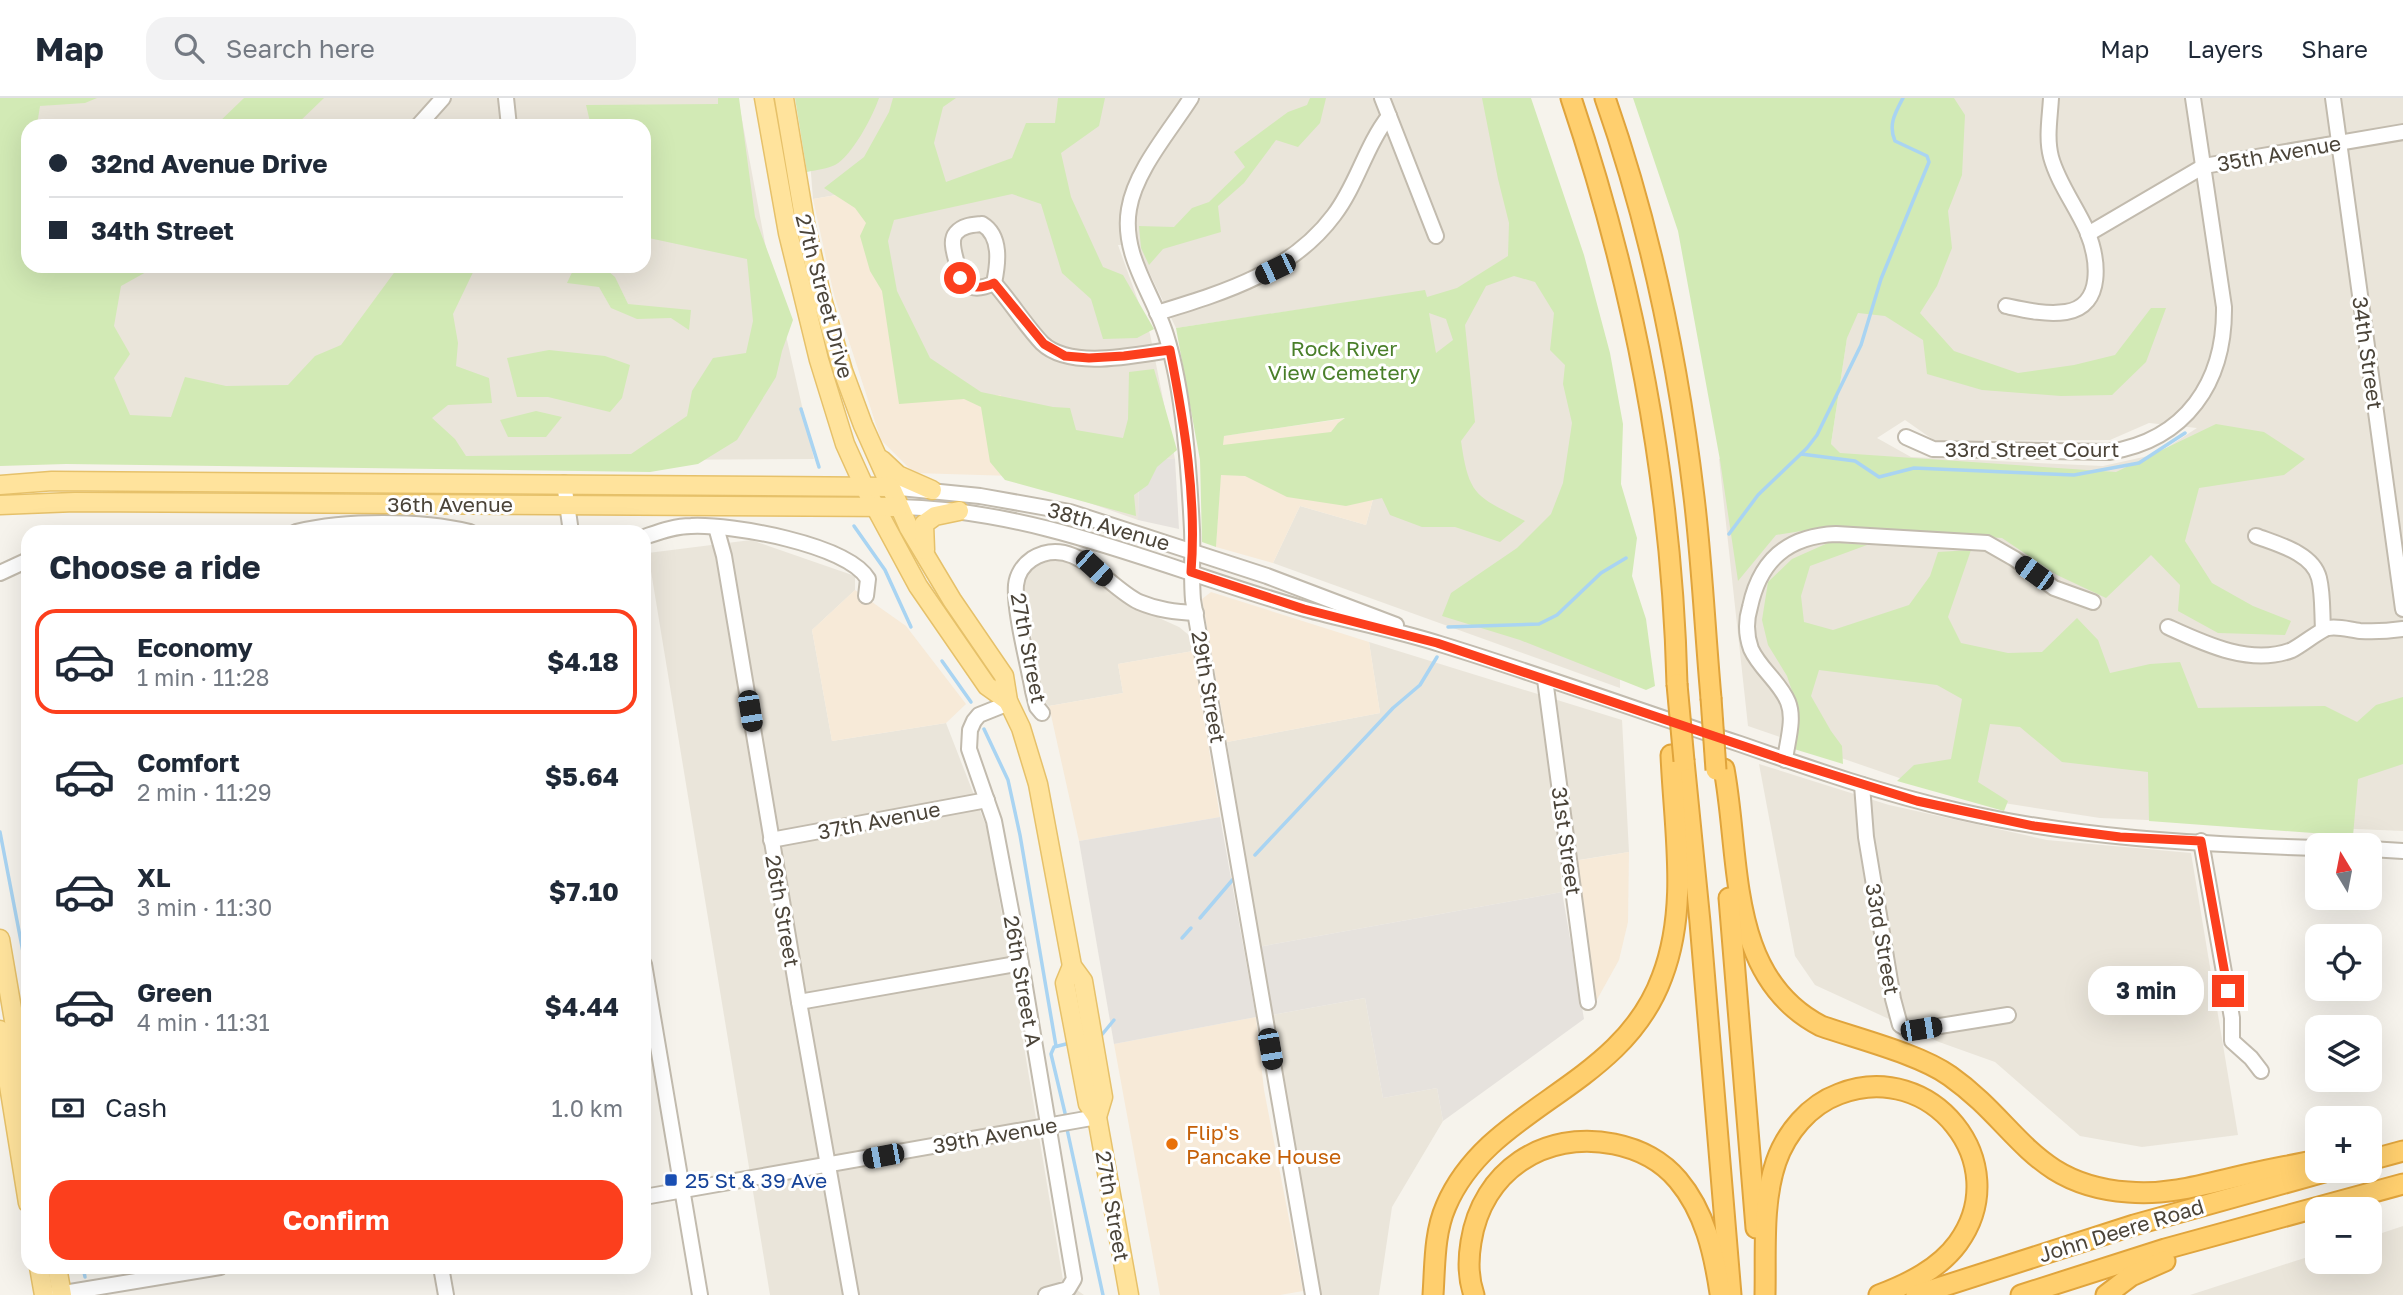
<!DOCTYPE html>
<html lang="en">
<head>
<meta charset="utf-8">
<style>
  body { margin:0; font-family:"Golos Text",sans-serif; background:#f2f2f3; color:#1f2937; height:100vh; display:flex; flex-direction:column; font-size:26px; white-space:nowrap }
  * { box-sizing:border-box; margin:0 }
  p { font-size:23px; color:#747a83 }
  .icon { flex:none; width:38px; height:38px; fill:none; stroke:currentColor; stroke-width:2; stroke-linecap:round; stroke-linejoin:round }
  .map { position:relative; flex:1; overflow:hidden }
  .sheet { position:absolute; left:21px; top:427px; width:630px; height:749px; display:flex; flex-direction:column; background:#fff; border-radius:21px; box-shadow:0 7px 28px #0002 }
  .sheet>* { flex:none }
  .guide { position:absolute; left:21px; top:21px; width:630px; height:154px; border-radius:21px; box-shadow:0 7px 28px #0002; display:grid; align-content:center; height:154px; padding:0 28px; background:#fff }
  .needle { width:46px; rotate:350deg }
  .tools { position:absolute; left:2305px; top:735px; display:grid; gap:14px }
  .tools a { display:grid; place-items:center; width:77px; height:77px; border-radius:14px; background:#fff; box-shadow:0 7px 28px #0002; font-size:35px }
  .end { position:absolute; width:32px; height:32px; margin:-16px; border:9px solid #fc3f1d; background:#fff; box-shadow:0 0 0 4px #fff }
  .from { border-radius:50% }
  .bubble { position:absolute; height:49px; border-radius:21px; background:#fff; box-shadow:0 7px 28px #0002; font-size:23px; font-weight:700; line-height:49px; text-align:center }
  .car { position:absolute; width:21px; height:42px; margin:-21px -10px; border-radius:9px; box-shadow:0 0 5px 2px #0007; background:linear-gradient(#222 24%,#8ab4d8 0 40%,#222 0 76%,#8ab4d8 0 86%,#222 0) }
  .guide b { display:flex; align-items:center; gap:24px; height:66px; font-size:26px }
  .guide b+b { border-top:2px solid #e0e1e3 }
  .guide i { width:18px; height:18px; background:#1f2937 }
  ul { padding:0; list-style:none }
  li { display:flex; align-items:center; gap:21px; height:105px; margin:0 14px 10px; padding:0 14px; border:4px solid transparent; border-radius:21px }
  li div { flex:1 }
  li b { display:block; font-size:26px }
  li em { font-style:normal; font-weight:700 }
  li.selected { border-color:#fc3f1d }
  li>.icon { width:63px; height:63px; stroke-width:1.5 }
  h2 { padding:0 28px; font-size:32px; line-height:84px }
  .pay { display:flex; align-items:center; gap:18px; height:77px; padding:0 28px; font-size:26px }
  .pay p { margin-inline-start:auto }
  .button { display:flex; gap:14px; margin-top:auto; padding:14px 28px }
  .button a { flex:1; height:80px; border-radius:21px; background:#fc3f1d; color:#fff; font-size:28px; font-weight:700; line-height:80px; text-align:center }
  header { display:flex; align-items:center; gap:42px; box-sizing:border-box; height:98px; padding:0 35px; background:#fff; border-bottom:2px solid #e0e1e3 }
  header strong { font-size:33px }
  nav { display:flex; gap:38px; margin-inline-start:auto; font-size:24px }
  .search { width:490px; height:63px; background:#f2f2f3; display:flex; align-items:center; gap:18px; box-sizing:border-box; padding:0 24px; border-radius:21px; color:#747a83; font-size:26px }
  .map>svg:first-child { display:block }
  .residential { fill:#eae5da; fill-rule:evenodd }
  .commercial { fill:#f7ead8 }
  .industrial { fill:#e6e2dd }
  .green { fill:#d2eab5; fill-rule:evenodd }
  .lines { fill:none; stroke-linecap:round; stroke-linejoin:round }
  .stream { stroke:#a9d4f2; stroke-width:3.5 }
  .minor-casing { stroke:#c2bbae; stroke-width:18 }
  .major-casing { stroke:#e6c16a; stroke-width:21 }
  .highway-casing { stroke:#e0a43c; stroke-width:23 }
  .minor { stroke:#fff; stroke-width:14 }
  .major { stroke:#ffe39c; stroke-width:18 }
  .highway { stroke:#ffcf6e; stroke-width:19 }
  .highway-bridge-casing { stroke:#e0a43c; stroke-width:23; stroke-linecap:butt }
  .highway-bridge { stroke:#ffcf6e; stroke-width:19 }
  .route { stroke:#fc3f1d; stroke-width:9 }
  .food-dot { fill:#e8710a; stroke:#fff; stroke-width:2.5 }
  .transit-dot { fill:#1a4fb4; stroke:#fff; stroke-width:2.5 }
  .labels { text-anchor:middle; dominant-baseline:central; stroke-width:6; stroke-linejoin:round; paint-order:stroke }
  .street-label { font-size:21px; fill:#4b4439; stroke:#fff }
  .park-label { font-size:21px; fill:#4a7f2a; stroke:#fff }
  .food-label { font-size:21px; fill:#c56008; stroke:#fff; text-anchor:start }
  .transit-label { font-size:21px; fill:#164399; stroke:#fff; text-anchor:start }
</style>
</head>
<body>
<header>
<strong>Map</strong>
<div class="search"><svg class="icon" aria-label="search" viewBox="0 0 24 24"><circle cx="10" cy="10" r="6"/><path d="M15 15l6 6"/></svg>Search here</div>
<nav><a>Map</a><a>Layers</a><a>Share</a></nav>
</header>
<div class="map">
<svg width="2403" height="1197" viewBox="0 0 2403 1197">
  <rect width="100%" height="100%" fill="#f6f3ec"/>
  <g class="residential">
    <path d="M0 0H738L765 145 814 361 76 365 0 185ZM28 28H644V168H28Z"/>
    <path d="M805 0H1522L1619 439 1620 590 1273 465 1300 408 1366 427 1397 313 1412 269 1425 193 1176 230 1136 147H1118L1150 236 1175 361 1139 360 1138 422 1013 378 907 301 865 92 813 101Z"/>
    <path d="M1883 0H2403V733L2100 720 1946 696 1748 628 1719 361 1831 346ZM1905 322 1935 343 2110 342 2149 325 2197 330 2157 356 2103 368 1911 359 1877 340Z"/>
    <path d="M751 442 855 478V492L812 532 832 643 946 625 988 733 1063 1182 1084 1197H770L648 455Z"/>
    <path d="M1054 461 1077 467 1128 506 1179 529 1190 538 1193 553 1118 566 1123 595 1049 608 1042 602 1024 491 1028 472Z"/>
    <path d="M1369 544 1622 622 1629 754 1560 765 1562 794 1258 849 1227 644 1380 615Z"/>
    <path d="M1759 666 1889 707 2047 742 2191 755 2238 1037 2142 1049 2080 1038 1995 964 1939 944 1815 887 1795 858Z"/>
    <path d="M1365 900 1383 1000 1437 990 1443 1023 1392 1109 1379 1197H1320L1272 917Z"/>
    <path d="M2403 1128V1197H2190L2317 1156V1164H2370V1139Z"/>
  </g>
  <g class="commercial">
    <path d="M866 92 906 301 1001 297 1013 378 914 375 881 342 834 197 813 101Z"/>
    <path d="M1397 313 1366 427 1300 408 1273 465 1216 449 1223 338Z"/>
    <path d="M855 492 906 528 966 606 946 625 832 643 812 532Z"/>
    <path d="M1211 494 1369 544 1380 615 1227 644 1202 501Z"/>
    <path d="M1193 553 1220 719 1079 743 1049 608 1123 595 1118 566Z"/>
    <path d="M1629 754 1628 824 1619 862 1594 907 1574 763Z"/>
    <path d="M1256 919 1264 992 1303 1193 1280 1197H1160L1114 946Z"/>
  </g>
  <g class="industrial">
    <path d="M1139 360 1175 361 1179 431 1138 422Z"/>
    <path d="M1220 719 1256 919 1114 946 1079 743Z"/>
    <path d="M1562 794 1584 921 1443 1023 1437 990 1383 1000 1365 900 1272 917 1258 849Z"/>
  </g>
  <g class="green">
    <path d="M0 0H97L85 5 40 8 37 27 50 28H28V168H157L121 188 114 228 130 256 114 280 130 317 171 319 185 279 226 288 288 287 315 258 341 247 399 168H476L453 216 458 245 456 268 489 280 492 305 448 307 432 320 455 341 466 358 631 356 687 318 692 293 713 260 746 255 753 223 747 161 644 139V28H591L586 7 718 6V0H739L755 119 793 222 782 253 776 279 737 342 698 366 650 374 66 366 0 368Z"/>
    <path d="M244 0H324L295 28H215Z"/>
    <path d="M795 0H879C873 18 852 58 835 67 827 71 815 72 807 74Z"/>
    <path d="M893 0H956L943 9 934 45 946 84 1012 60 1026 25H1055L1058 0H1105L1099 28 1061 55 1071 99 1103 169 1123 177 1154 231 1137 240 1103 241 1091 201 1062 175 1041 106 1012 96 894 122 888 143 897 193 930 260 981 294 1053 309 1070 310 1076 332 1123 340 1128 321 1129 274 1154 271 1177 352 1157 369 1148 387 1134 397 1136 418 1005 382 990 364 981 309 964 301 899 306 882 193 870 173 860 138 866 125 855 110 824 90 864 59 889 14Z"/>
    <path d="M1310 0H1326L1320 25 1298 49 1276 42 1244 85 1218 108 1221 134 1163 151 1149 167 1141 150 1139 128 1174 129 1192 110 1209 104 1245 69 1234 54 1288 14 1307 7Z"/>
    <path d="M1482 0H1531L1584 157 1610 255 1623 326 1621 386 1637 440 1632 478 1646 521 1655 588 1646 592 1520 542 1442 518 1451 495 1517 450 1551 416 1563 385 1572 325 1563 286 1565 267 1550 252 1554 215 1535 184 1514 178 1486 188 1465 227 1475 324 1461 343C1469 399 1476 398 1525 423L1500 444 1455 429H1422L1390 417 1382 400 1346 408 1287 399 1245 378 1221 377 1216 449 1202 444 1200 362 1176 230 1425 192 1427 199 1457 190 1508 158 1509 125 1498 81ZM1429 215 1446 221 1453 242 1436 255ZM1345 320 1338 325 1331 334 1223 347 1224 338Z"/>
    <path d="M1633 0H1954L1965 17 1962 77 1948 113 1952 150 1937 188 1920 215 1954 253 2018 275 2074 267 2115 257 2151 210H2166L2146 264 2112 297 2061 298 1982 292 1927 276 1923 242 1885 218 1858 215 1847 240 1831 346 1840 355 2116 374 2216 326 2264 334 2305 361 2284 377 2199 390 2185 443 2212 485 2253 508 2291 523 2285 537 2218 535 2178 513 2180 487 2151 457 2106 500 2057 477 2002 440 1826 429 1776 437 1738 483 1720 362 1678 133Z"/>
    <path d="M575 168H602L615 179 628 206 691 212 689 232 671 220 637 221 611 210 599 189 567 185Z"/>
    <path d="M549 252 605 258 630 267 622 300 610 314 548 299H517L507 260Z"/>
    <path d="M536 313 562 319 546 339H508L500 322Z"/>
    <path d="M1830 444 1867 447 1810 468 1801 498 1804 524 1833 532 1909 507 1930 478 1938 454 1971 452 1948 519 1961 545 2008 555 2042 554 2077 520 2098 542 2110 575 2150 566 2180 564 2198 610 2325 608 2357 624 2376 607 2403 599V666L2358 681 2353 738 2149 723 2148 674 2062 664 2020 629 1990 626 1978 684 2008 703 2004 713 1897 683 1914 667 1951 661 1962 601 1937 587 1819 572 1811 598 1831 633 1842 648 1843 666 1794 651 1796 605 1787 578 1768 547 1762 522 1768 484 1792 461Z"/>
  </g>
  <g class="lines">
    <g class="stream">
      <path d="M801 311 819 369"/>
      <path d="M1801 356 1855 363 1879 379 1914 370 2074 377 2139 365 2185 335"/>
      <path d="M854 428 885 472 911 529"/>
      <path d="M1729 436 1758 397 1807 350 1817 337 1861 247 1881 181 1929 64 1927 58 1895 43C1888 27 1895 15 1903 0"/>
      <path d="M1448 529 1539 526 1557 517 1601 475 1626 460"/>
      <path d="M942 563 971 604"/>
      <path d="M984 631 1008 682 1020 737 1056 948"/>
      <path d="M0 734 28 880"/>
      <path d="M1255 757 1393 610 1420 587 1437 559"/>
      <path d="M1200 820 1235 779"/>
      <path d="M1182 840 1191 830"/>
      <path d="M1100 939 1114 922"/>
      <path d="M1065 1015 1051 956 1054 949 1066 946"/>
      <path d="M1067 1031 1103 1197"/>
      <path d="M83 1169 85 1179"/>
    </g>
    <defs>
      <g id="minor">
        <path d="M506 0 509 28"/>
        <path d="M1191 0C1170 33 1135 73 1129 111 1121 157 1153 195 1166 237 1184 294 1189 372 1192 432 1193 456 1191 478 1193 502L1313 1197"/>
        <path d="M1382 0 1436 138"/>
        <path d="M2333 0 2403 511"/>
        <path d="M418 28 443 0"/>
        <path d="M982 126C1002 138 998 166 994 185 969 197 960 185 956 162 954 154 950 142 956 135 963 127 973 127 982 126Z"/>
        <path d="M2088 136 2204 68 2403 34"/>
        <path d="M994 185C1011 204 1025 227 1042 245 1070 272 1135 257 1170 252"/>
        <path d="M2006 208C2025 212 2046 217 2066 214 2105 208 2098 160 2087 133 2076 108 2058 85 2051 59 2046 40 2050 19 2051 0"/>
        <path d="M1157 215C1222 195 1291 175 1334 117 1357 87 1365 49 1389 18"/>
        <path d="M1906 339 1933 351 2109 354C2186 342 2225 284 2224 209L2193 0"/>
        <path d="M564 385 571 434"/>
        <path d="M890 389 980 398 1070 414 1267 478 1396 527"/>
        <path d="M899 409C1042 412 1170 473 1305 511 1349 523 1396 532 1440 546 1541 577 1640 613 1740 646 1812 671 1884 696 1959 713 2076 740 2197 746 2317 750"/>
        <path d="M716 429 724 458 799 904 851 1197"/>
        <path d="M296 434C346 422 420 422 470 434"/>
        <path d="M2256 438C2277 446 2313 455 2319 480 2323 496 2322 515 2323 531"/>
        <path d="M644 439C659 434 675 428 691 428 731 426 847 446 868 481L866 498"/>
        <path d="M0 475 28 462"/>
        <path d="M2168 529C2205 546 2251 568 2292 552 2302 547 2320 532 2328 530 2339 528 2350 532 2360 533 2375 534 2389 533 2403 531"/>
        <path d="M1545 581 1588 904"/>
        <path d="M1009 605 979 617 974 623 970 632 969 651 994 723 1021 865 1072 1169 1074 1181 1068 1191 1046 1197"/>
        <path d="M1042 615 1037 609 1033 593C1028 565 1014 513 1016 487 1017 477 1023 467 1032 461 1074 435 1106 488 1139 504 1158 512 1175 514 1196 515"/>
        <path d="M1785 662C1787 644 1795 621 1788 604 1780 584 1760 571 1751 551 1746 537 1746 522 1750 509 1760 462 1788 438 1836 436L1987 445 2015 461 2054 490 2093 504"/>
        <path d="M1862 687 1866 739 1893 901 1900 927 1907 931H1921L2008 917"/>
        <path d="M771 742 987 702"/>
        <path d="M2201 743 2232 920V943L2251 960 2261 973"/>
        <path d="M2370 751 2403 753"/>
        <path d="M644 866 700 1197"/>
        <path d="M799 904 1021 865"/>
        <path d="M644 1099 1097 1019"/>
        <path d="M441 1169 446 1197"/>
        <path d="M52 1197 220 1169"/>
      </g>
      <g id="major">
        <path d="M764 0 788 135 819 262 845 346 864 388 918 488 987 588 1008 603"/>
        <path d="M784 0 805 125 822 201 843 273 863 327 909 430 952 502 1004 578 1008 603 1021 630 1038 686 1072 868 1083 883 1103 999 1097 1019 1129 1197"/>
        <path d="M882 362 898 377 932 392"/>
        <path d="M0 387 52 383 890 389"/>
        <path d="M0 407 75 404 899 409"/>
        <path d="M925 452 924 426 935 418 959 413"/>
        <path d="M0 841 28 1004"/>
        <path d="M1072 868 1065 885 1088 1006 1097 1019"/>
        <path d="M0 932 28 1105"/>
        <path d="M39 1169 44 1197"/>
        <path d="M57 1169 62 1197"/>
      </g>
      <g id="highway">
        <path d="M1571 0C1635 190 1672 386 1677 586"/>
        <path d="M1605 0C1650 128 1678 264 1694 399 1702 465 1705 533 1711 600"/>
        <path d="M1684 663 1700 824 1731 1197"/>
        <path d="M1724 671C1741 761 1726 879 1821 928 1858 941 1919 956 1950 978 2018 1026 2032 1087 2128 1094 2170 1098 2209 1085 2249 1076 2271 1071 2294 1067 2317 1062"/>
        <path d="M1729 800 1756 1130"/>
        <path d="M2370 1062 2403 1053"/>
        <path d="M1433 1197C1435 1168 1434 1135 1446 1108 1489 1007 1621 991 1662 879 1689 809 1674 731 1671 657"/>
        <path d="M1474 1197C1468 1180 1468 1162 1471 1144 1482 1073 1544 1032 1614 1046 1639 1051 1662 1063 1678 1082 1705 1114 1714 1155 1720 1195"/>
        <path d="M1765 1197C1766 1154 1762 1105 1776 1064 1786 1035 1809 1007 1839 996 1931 960 2016 1065 1958 1145 1939 1171 1908 1186 1879 1197"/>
        <path d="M1916 1197 2134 1127 2328 1073"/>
        <path d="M2021 1197 2165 1151 2403 1086"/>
        <path d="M2106 1197 2131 1178 2165 1163"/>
      </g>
    </defs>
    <use href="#minor" class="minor-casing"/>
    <use href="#major" class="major-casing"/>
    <use href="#highway" class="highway-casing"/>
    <use href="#minor" class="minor"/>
    <use href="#major" class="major"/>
    <use href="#highway" class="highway"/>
    <defs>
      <g id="highway-bridge">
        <path d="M1677 586 1684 663"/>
        <path d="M1711 600 1716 672"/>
      </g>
    </defs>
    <use href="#highway-bridge" class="highway-bridge-casing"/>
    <use href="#highway-bridge" class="highway-bridge"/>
  </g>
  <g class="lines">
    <path class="route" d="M960 180C968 191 981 191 994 185L1044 246 1065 258 1089 260 1124 258 1170 252C1184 324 1197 400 1191 474L1304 511 1437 545 1785 662 1917 703 2034 728 2120 739 2201 743 2228 893"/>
  </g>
  <circle class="food-dot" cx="1172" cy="1046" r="7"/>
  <rect class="transit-dot" x="664" y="1075" width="14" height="14" rx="3.5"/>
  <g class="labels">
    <g class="street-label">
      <text transform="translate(2279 55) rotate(-10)">35th Avenue</text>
      <text transform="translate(825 198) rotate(75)">27th Street Drive</text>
      <text transform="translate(2368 255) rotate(82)">34th Street</text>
      <text x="2032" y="351">33rd Street Court</text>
      <text x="450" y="406">36th Avenue</text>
      <text transform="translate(1109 428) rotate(16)">38th Avenue</text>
      <text transform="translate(1029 550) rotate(79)">27th Street</text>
      <text transform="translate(1209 589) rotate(80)">29th Street</text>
      <text transform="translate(879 722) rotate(-11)">37th Avenue</text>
      <text transform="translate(1567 743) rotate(82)">31st Street</text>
      <text transform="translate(783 813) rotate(80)">26th Street</text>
      <text transform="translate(1883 841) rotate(80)">33rd Street</text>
      <text transform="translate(1023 883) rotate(80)">26th Street A</text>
      <text transform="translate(995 1037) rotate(-10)">39th Avenue</text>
      <text transform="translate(1113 1108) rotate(80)">27th Street</text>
      <text transform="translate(2121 1132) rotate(-17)">John Deere Road</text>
    </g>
    <g class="park-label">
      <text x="1344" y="250">Rock River<tspan x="1344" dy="24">View Cemetery</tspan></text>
    </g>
    <g class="food-label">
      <text x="1186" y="1034">Flip's<tspan x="1186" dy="24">Pancake House</tspan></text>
    </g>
    <g class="transit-label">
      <text x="685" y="1082">25 St &amp; 39 Ave</text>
    </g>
  </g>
</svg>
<div class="tools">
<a><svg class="needle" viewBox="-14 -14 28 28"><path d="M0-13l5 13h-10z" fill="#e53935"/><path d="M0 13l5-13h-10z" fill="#747a83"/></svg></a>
<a><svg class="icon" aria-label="locate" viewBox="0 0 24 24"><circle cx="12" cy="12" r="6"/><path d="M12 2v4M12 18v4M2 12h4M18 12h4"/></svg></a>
<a><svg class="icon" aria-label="layers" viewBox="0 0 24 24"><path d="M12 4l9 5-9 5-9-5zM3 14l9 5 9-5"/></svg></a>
<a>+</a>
<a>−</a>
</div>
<i class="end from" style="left:960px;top:180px"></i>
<i class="end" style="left:2228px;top:893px"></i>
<div class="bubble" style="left:2088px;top:868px;width:116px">3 min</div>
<i class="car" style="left:1275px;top:171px;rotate:244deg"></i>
<i class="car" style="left:1094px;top:470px;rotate:133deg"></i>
<i class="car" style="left:2034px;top:475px;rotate:306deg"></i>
<i class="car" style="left:750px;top:613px;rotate:171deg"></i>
<i class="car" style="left:1921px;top:931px;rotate:81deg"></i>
<i class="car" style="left:1270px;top:951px;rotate:170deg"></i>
<i class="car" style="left:883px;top:1058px;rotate:259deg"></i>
<div class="guide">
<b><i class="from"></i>32nd Avenue Drive</b>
<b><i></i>34th Street</b>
</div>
<section class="sheet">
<h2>Choose a ride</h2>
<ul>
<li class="selected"><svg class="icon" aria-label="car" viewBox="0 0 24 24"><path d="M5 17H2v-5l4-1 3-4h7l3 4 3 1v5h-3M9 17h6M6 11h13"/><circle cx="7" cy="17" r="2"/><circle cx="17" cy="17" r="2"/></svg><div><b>Economy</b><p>1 min · 11:28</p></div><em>$4.18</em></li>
<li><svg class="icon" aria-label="car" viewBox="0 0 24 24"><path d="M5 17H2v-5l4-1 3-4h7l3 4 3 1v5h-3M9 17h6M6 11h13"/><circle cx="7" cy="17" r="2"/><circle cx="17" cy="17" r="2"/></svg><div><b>Comfort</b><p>2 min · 11:29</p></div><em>$5.64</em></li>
<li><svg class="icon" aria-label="car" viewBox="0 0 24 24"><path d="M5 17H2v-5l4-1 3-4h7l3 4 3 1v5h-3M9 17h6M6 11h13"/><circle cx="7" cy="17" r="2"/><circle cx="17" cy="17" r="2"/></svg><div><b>XL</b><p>3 min · 11:30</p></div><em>$7.10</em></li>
<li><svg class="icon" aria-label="car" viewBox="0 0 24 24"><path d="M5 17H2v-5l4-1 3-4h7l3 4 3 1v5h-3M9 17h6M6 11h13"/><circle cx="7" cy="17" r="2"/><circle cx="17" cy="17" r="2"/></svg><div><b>Green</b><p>4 min · 11:31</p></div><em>$4.44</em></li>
</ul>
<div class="pay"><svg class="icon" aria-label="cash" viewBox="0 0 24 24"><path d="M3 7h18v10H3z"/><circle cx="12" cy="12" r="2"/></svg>Cash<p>1.0 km</p></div>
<div class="button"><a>Confirm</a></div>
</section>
</div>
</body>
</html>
